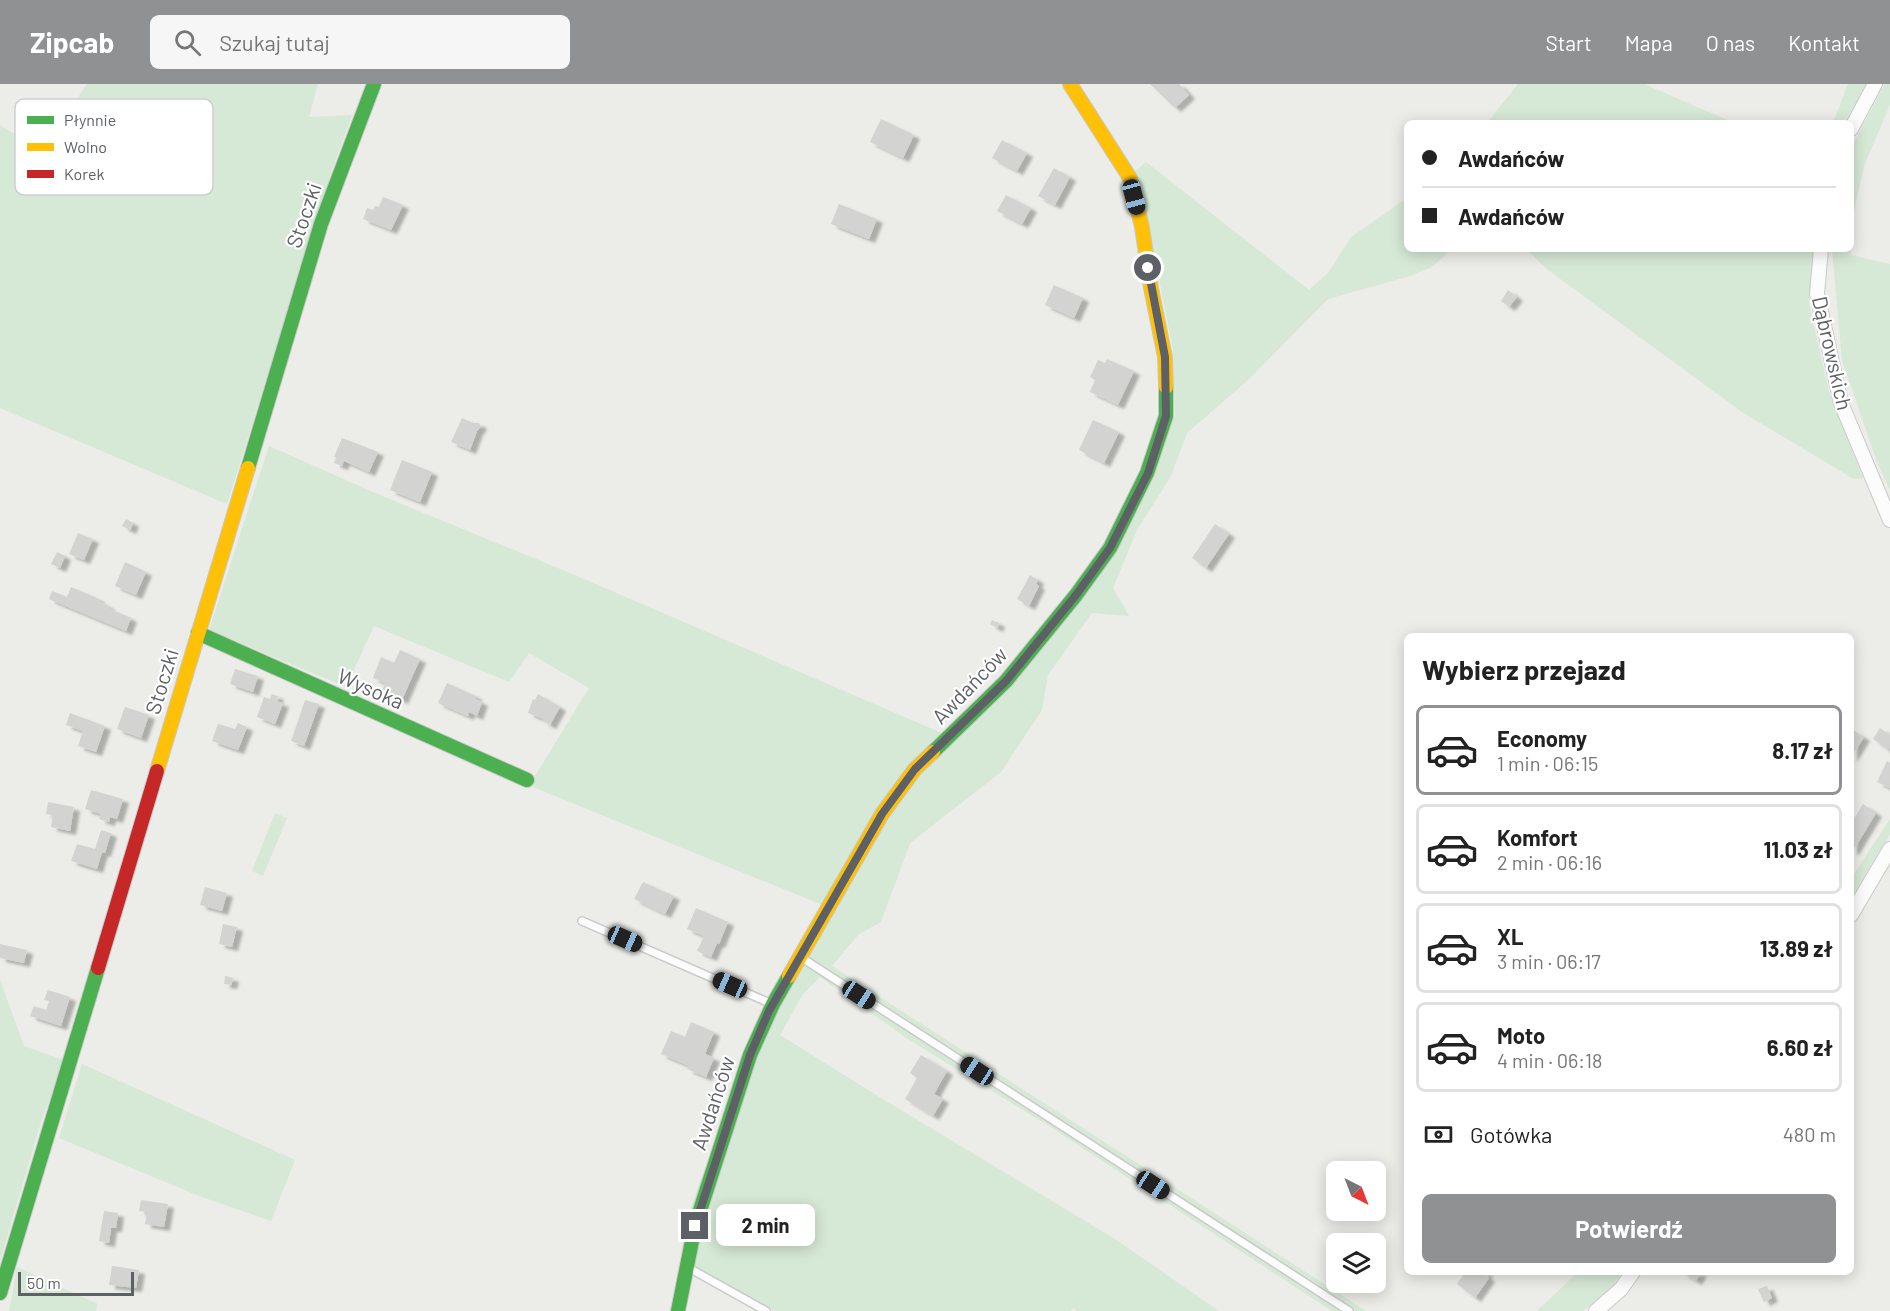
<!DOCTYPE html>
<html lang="pl">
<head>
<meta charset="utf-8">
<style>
  body { margin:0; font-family:Barlow,sans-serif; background:#f6f6f6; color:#222; height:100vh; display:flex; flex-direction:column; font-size:22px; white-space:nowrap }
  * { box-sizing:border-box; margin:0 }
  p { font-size:20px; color:#767676 }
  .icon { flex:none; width:33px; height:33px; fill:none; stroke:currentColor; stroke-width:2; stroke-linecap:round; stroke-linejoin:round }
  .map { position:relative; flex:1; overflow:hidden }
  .sheet { position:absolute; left:1404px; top:549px; width:450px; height:642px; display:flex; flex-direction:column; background:#fff; border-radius:9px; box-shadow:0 3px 15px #0003 }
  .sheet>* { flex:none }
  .top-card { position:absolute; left:1404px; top:36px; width:450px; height:132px; border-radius:9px; box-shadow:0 3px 15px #0003; display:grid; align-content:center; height:132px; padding:0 18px; background:#fff }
  .needle { width:39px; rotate:138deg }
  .tools { position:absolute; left:1326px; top:1077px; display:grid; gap:12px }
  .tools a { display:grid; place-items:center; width:60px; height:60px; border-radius:9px; background:#fff; box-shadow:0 3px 15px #0003; font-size:30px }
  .scale { position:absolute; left:18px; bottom:15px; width:116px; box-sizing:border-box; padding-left:6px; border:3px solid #5d6065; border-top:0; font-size:16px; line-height:21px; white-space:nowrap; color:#5d6065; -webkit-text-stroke:4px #fff; paint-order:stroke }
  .end { position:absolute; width:27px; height:27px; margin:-14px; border:8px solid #5d6065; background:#fff; box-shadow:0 0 0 3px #fff }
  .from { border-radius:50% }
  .bubble { position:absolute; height:42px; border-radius:9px; background:#fff; box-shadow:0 3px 15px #0003; font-size:20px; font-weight:700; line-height:42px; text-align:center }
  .car { position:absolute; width:18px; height:36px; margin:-18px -9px; border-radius:8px; box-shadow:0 0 4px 2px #0007; background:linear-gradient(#222 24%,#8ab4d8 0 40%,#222 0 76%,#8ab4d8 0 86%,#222 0) }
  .top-card b { display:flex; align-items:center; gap:21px; height:57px; font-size:22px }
  .top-card b+b { border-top:2px solid #e0e0e0 }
  .top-card i { width:15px; height:15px; background:#222 }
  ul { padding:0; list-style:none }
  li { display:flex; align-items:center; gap:18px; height:90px; margin:0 12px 9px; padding:0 6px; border:3px solid #e0e0e0; border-radius:9px }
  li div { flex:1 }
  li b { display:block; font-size:22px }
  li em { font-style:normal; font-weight:700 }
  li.on { border-color:#8f9193 }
  li>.icon { width:54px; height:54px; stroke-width:1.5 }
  h2 { padding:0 18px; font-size:27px; line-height:72px }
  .pay { display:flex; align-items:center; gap:15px; height:66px; padding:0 18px; font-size:22px }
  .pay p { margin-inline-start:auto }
  .cta { display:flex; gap:12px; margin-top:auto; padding:12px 18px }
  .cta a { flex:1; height:69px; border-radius:9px; background:#8f9193; color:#fff; font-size:24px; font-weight:700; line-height:69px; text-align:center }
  header { display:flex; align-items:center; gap:36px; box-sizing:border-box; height:84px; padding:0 30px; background:#8f9193; color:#fff }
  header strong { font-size:28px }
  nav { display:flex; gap:33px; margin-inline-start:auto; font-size:21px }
  .search { width:420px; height:54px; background:#f6f6f6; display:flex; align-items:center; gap:15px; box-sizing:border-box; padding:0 21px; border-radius:9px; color:#767676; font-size:22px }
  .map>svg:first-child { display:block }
  .green { fill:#d6e8d6 }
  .building { fill:#d3d3d1; filter:url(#shadow) }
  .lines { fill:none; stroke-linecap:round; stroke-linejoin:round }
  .lane-casing { stroke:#c9cac9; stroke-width:10 }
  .street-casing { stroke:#c9cac9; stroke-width:16 }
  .fast-casing { stroke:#c8c8c8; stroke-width:16 }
  .slow-casing { stroke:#c8c8c8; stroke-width:16 }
  .jam-casing { stroke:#c8c8c8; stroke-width:16 }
  .lane { stroke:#fcfcfc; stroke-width:7 }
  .street { stroke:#fcfcfc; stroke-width:14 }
  .fast { stroke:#4caf50; stroke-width:14 }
  .slow { stroke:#ffc107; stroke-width:14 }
  .jam { stroke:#c62828; stroke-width:14 }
  .route { stroke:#5d6065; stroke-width:8 }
  .labels { text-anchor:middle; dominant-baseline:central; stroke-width:4.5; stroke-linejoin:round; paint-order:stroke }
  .street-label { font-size:21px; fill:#5d6065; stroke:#fff }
  .key { fill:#fff; stroke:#cecfd1; stroke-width:1.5 }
  .key-label { font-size:16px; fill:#5d6065 }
</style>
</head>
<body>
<header>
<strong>Zipcab</strong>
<div class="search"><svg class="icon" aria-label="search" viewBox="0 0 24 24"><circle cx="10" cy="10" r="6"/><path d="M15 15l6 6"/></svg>Szukaj tutaj</div>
<nav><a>Start</a><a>Mapa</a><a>O nas</a><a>Kontakt</a></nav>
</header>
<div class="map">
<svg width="1890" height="1227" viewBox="0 0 1890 1227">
  <defs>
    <filter id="shadow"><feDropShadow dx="6" dy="4" stdDeviation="1.5" flood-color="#0004"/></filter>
  </defs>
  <rect width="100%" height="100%" fill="#ecece8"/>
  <g class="green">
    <path d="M87 0H318L309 33 352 31 332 86 227 420 0 324V41L42 67Z"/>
    <path d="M1518 0H1644L1734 39H1487Z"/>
    <path d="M1848 0H1868L1846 39H1833Z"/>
    <path d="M1885 0H1890V21L1864 82 1851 141V70L1855 56Z"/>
    <path d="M1146 78 1309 206 1328 189 1351 153 1407 114V165H1452L1432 183 1410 192 1328 215 1248 296 1187 349 1171 392 1137 446 1113 504 1129 532 1092 529 1048 591 1042 626 1001 688 910 759 881 838 859 850 832 882 1366 1227H1332L1049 1042 911 957 820 893 803 910 780 951 881 1014 1115 1155 1219 1227H1077L1073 1224 1070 1227H774L681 1175 685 1141 701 1095 825 822 533 703 535 692 589 604 529 569 509 598 374 542 346 603 209 546 269 362 375 409 570 489 951 653 1021 584 1160 373 1175 331 1173 266 1148 139 1132 90Z"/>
    <path d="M1526 165H1815L1809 220 1829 308 1863 394 1854 395 1742 328 1548 186Z"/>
    <path d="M1832 165H1850L1851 171 1890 180V406L1877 378 1842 276Z"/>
    <path d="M275 729 287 734 263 792 252 787Z"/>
    <path d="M1890 735V750L1851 815V795Z"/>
    <path d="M0 896 24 962 64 976 41 1038 0 1177Z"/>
    <path d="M82 980 295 1076 271 1137 199 1112 59 1054Z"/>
    <path d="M17 1183 98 1220 96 1227H9Z"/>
    <path d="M1578 1188H1622L1611 1205 1583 1227H1537Z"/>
  </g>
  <g class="building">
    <path d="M1150 0H1179L1189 11 1175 24Z"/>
    <path d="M881 35 914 51 903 74 870 58Z"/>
    <path d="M1002 56 1027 69 1017 87 992 74Z"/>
    <path d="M1054 84 1070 93 1055 121 1038 112Z"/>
    <path d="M1006 111 1031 124 1022 140 997 127Z"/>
    <path d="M383 113 403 121 391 146 363 135 367 124 373 126 375 122 379 123Z"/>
    <path d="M839 120 877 135 869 155 831 140Z"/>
    <path d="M1054 201 1083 214 1074 234 1045 221Z"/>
    <path d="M1508 206 1517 213 1509 223 1501 217Z"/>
    <path d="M1107 275 1134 287 1118 321 1090 308 1095 296 1090 293 1098 276 1105 279Z"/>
    <path d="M462 334 473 339H479L481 342 477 347 470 366 451 358Z"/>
    <path d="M1093 336 1119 348 1104 379 1079 366Z"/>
    <path d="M342 354 378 368 369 388 344 377 342 382 334 379 336 373H334Z"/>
    <path d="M402 376 432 388 420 418 390 406Z"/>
    <path d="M126 435 133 439 130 446 122 442Z"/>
    <path d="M1215 440 1229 450 1206 484 1192 474Z"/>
    <path d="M78 449 93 455 84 476 69 470Z"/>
    <path d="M57 468 65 472 60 484 51 480Z"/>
    <path d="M125 478 146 488 136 511 115 502Z"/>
    <path d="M1030 491 1038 496 1036 500 1039 502 1029 522 1017 515Z"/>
    <path d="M71 503 99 515 98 517 109 522 108 524 131 534 126 547 49 515 52 507 67 513Z"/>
    <path d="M992 536 999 539 997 544 990 540Z"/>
    <path d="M400 566 420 575 402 616 382 607 385 599 373 594 381 573 394 579Z"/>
    <path d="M235 585 258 592 253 608 230 600Z"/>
    <path d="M447 599 476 612 475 615 482 618 477 632 469 628 468 632 438 619Z"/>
    <path d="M272 610 278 612 276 617 283 619 275 640 257 633 264 613 270 615Z"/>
    <path d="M538 610 560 623 550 641 543 637 544 635 528 629 533 615 535 616Z"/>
    <path d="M305 616 319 620 304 662 291 657Z"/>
    <path d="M125 623 149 631 141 654 117 645Z"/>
    <path d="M70 629 105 642 96 668 78 662 83 647 66 641Z"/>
    <path d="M238 639 247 643 238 666 212 657 218 640 235 645Z"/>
    <path d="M1880 644 1890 651V663L1888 666 1873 655Z"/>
    <path d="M1851 645 1864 653 1851 674Z"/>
    <path d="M1887 677 1890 679V704L1877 698Z"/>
    <path d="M91 706 123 715 117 735 110 733 109 738 99 735 101 730 85 725Z"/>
    <path d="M48 718 74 723 70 747 51 743 53 731 46 730Z"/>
    <path d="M1863 720 1876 729 1853 767 1851 766V740Z"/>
    <path d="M101 746 111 749 105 769 102 768 97 785 71 777 77 760 95 765Z"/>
    <path d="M643 798 674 812 665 830 634 815Z"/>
    <path d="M205 803 227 809 222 827 200 821Z"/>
    <path d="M696 824 728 838 719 860 717 859 711 873 697 867 704 852 687 845Z"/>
    <path d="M223 840 237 843 232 863 219 860Z"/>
    <path d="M0 860 27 866 24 879 0 874Z"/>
    <path d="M225 892 233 894 231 901 224 900Z"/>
    <path d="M48 906 70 913 61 942 30 932 34 922 46 926 49 917 44 916Z"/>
    <path d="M691 938 714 948 705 970 714 974 706 993 687 985 689 982 661 970 671 947 685 953Z"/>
    <path d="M921 971 947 987 934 1010 943 1015 933 1032 905 1015 917 994 910 989Z"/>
    <path d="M141 1116 168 1120 164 1143 145 1140 147 1128 139 1127Z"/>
    <path d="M104 1127 118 1129 116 1144H111L109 1159 99 1157Z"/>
    <path d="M112 1182 139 1186 136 1204 109 1201Z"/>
    <path d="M1465 1188H1488L1485 1191 1489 1194 1475 1214 1457 1200Z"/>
    <path d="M1681 1188H1701L1696 1197Z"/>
    <path d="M1767 1202 1772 1214 1764 1218 1758 1205Z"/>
  </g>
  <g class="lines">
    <defs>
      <g id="lane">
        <path d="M582 837 772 920"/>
        <path d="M802 874 1349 1227"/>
        <path d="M687 1183 766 1227"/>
      </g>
      <g id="street">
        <path d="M1851 45 1875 0"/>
        <path d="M1821 165 1817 210 1841 319 1890 436"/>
        <path d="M1851 831 1890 765"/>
        <path d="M1596 1227 1621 1205 1633 1188"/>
      </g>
      <g id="fast">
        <path d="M248 384 321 140 374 0"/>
        <path d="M198 549 527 696"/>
        <path d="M933 668 1006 597 1076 511 1110 464 1147 389 1166 332V303"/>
        <path d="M0 1209 98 884"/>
        <path d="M678 1227 695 1142 750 971 773 920 789 892"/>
      </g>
      <g id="slow">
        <path d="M1070 0 1130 94 1142 143 1151 204 1165 273 1166 303"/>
        <path d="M157 687 248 384"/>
        <path d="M789 892 882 730 915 685 933 668"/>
      </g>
      <path id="jam" d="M98 884 157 687"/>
    </defs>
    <use href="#lane" class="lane-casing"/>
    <use href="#street" class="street-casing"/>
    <use href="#fast" class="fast-casing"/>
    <use href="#slow" class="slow-casing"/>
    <use href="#jam" class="jam-casing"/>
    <use href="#lane" class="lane"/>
    <use href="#street" class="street"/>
    <use href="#fast" class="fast"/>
    <use href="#slow" class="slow"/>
    <use href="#jam" class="jam"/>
  </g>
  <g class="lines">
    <path class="route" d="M695 1142 750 971 769 927 882 730 915 685 1006 597 1076 511 1110 464 1148 389 1166 332 1165 273 1148 184"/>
  </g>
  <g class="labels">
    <g class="street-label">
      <text transform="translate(303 131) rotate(-71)">Stoczki</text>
      <text transform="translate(1833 269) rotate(77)">Dąbrowskich</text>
      <text transform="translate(161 597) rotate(-73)">Stoczki</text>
      <text transform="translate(969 601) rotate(-46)">Awdańców</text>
      <text transform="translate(371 604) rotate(24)">Wysoka</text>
      <text transform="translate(712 1019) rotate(-72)">Awdańców</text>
    </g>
  </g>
  <rect x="15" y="15" width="198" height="96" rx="9" class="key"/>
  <rect x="27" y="32" width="27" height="8" fill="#4caf50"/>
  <rect x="27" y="59" width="27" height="8" fill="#ffc107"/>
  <rect x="27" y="86" width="27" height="8" fill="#c62828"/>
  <g class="key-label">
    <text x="64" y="42">Płynnie</text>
    <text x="64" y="69">Wolno</text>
    <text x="64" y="96">Korek</text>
  </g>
</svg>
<div class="tools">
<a><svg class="needle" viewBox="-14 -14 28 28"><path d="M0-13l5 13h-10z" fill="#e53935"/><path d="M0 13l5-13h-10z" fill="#767676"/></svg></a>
<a><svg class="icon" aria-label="layers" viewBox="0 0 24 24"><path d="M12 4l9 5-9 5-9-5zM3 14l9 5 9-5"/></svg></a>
</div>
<div class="scale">50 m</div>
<i class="end from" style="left:1148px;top:184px"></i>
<i class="end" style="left:695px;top:1142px"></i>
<div class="bubble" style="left:716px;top:1120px;width:99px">2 min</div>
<i class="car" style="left:1134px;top:113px;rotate:165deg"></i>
<i class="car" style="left:625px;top:855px;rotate:114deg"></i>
<i class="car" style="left:730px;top:901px;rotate:294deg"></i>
<i class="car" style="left:859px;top:911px;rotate:123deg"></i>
<i class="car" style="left:977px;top:987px;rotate:303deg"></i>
<i class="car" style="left:1153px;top:1101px;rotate:123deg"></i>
<div class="top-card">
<b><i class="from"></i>Awdańców</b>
<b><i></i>Awdańców</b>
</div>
<section class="sheet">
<h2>Wybierz przejazd</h2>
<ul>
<li class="on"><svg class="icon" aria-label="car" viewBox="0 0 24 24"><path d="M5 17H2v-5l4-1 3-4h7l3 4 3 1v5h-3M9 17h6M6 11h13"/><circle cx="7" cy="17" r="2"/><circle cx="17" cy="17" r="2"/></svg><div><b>Economy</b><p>1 min · 06:15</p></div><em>8.17 zł</em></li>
<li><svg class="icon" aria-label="car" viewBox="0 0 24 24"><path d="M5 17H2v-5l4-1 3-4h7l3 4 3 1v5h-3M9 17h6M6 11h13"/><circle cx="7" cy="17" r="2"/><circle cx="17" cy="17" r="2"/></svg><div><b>Komfort</b><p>2 min · 06:16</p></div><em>11.03 zł</em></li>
<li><svg class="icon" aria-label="car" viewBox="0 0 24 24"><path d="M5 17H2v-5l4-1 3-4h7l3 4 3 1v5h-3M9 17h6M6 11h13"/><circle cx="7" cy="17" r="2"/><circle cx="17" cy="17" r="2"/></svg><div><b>XL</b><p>3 min · 06:17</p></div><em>13.89 zł</em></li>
<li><svg class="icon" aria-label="car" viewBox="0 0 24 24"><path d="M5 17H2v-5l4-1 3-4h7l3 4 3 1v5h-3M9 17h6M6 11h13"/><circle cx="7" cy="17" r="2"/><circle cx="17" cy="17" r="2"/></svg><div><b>Moto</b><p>4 min · 06:18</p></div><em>6.60 zł</em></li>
</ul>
<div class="pay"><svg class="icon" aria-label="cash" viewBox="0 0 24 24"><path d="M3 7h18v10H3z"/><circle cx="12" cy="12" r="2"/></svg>Gotówka<p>480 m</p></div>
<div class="cta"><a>Potwierdź</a></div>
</section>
</div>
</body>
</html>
